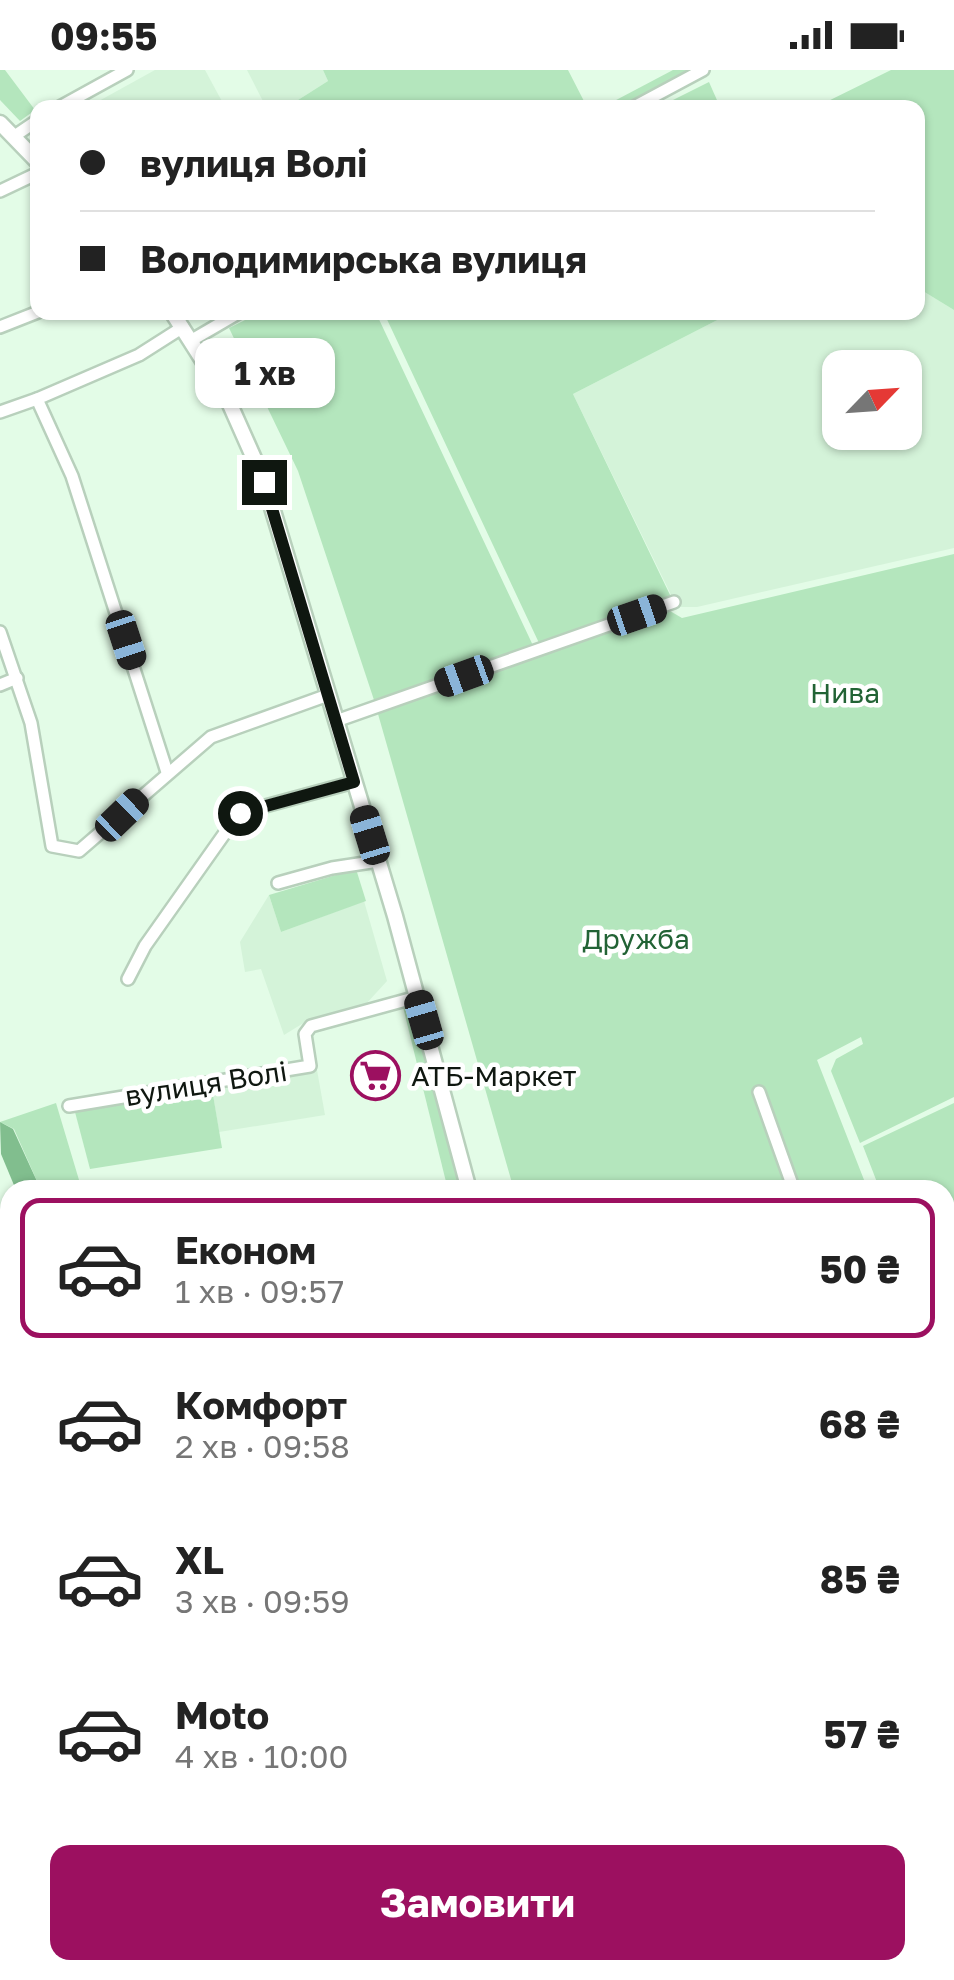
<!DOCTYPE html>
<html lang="uk">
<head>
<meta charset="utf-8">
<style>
  body { margin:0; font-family:"Golos Text",sans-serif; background:#f6f6f6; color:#222; height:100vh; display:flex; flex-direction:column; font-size:38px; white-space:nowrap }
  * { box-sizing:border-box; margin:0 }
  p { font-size:32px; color:#767676 }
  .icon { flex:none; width:55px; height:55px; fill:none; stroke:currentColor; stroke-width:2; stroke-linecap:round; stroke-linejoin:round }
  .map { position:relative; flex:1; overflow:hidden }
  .side { position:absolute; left:0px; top:1110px; width:955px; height:800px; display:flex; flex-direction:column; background:#fff; border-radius:30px 30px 0 0; box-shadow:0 2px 8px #0004 }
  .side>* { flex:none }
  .hud { position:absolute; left:30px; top:30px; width:895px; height:220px; border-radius:20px; box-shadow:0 2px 8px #0004; display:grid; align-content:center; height:220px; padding:0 50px; background:#fff }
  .needle { width:65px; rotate:65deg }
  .controls { position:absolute; left:822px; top:280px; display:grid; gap:20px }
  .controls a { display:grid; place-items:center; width:100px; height:100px; border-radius:20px; background:#fff; box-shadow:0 2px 8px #0004; font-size:50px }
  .end { position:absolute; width:45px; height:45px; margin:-22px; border:12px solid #0f1710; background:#fff; box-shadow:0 0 0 5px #fff }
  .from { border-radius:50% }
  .bubble { position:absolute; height:70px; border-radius:20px; background:#fff; box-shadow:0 2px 8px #0004; font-size:32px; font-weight:700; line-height:70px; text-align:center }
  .car { position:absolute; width:30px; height:60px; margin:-30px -15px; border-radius:12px; box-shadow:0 0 8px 2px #0007; background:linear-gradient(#222 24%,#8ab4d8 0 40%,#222 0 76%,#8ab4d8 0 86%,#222 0) }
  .hud b { display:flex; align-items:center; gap:35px; height:95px; font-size:38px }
  .hud b+b { border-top:2px solid #e0e0e0 }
  .hud i { width:25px; height:25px; background:#222 }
  ul { padding:18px 0 0; list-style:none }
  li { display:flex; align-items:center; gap:30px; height:140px; margin:0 20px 15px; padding:0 30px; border:5px solid transparent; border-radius:20px }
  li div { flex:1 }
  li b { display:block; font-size:38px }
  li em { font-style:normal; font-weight:700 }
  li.on { border-color:#9c1060 }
  li>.icon { width:90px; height:90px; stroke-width:1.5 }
  .primary-button { display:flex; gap:20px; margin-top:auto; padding:20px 50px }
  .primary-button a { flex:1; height:115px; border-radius:20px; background:#9c1060; color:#fff; font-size:40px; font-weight:700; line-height:115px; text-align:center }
  .status { display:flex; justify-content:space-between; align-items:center; height:70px; padding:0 50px; background:#fff; direction:ltr }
  .status svg { height:28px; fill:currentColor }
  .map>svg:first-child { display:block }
  .built { fill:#d4f3d9; fill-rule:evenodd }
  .green { fill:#b4e6bd }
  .water { fill:#81be8e }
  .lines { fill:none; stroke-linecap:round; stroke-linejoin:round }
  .stream { stroke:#81be8e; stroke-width:2.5 }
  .minor-casing { stroke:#b8d0bc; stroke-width:16 }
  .major-casing { stroke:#b8d0bc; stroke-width:19 }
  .minor { stroke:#fff; stroke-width:11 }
  .major { stroke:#fff; stroke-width:14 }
  .route { stroke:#0f1710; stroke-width:12 }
  .labels { text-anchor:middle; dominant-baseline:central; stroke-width:9; stroke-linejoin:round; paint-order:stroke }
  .park-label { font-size:28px; fill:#226335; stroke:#fff }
  .poi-label { font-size:28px; fill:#0f1710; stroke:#fff; text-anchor:start }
  .street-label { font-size:28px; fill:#0f1710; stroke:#fff }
</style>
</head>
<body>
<div class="status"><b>09:55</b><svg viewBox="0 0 49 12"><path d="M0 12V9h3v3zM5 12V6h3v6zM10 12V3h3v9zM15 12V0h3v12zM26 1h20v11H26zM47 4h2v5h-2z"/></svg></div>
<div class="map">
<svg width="954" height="1910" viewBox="0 0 954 1910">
  <rect width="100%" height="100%" fill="#e3fce7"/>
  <g class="built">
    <path d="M155 0H205L225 37H88Z"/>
    <path d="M247 0H323L328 11 287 37H266Z"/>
    <path d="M918 218 954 240V478L697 537H677L573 324 731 243 918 242ZM840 298H905V362H840Z"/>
    <path d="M269 825 281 862 364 831 387 911 366 934 310 949 284 965 261 899 245 902 240 872Z"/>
    <path d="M317 1000 325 1045 219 1062 212 1019Z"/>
    <path d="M0 1519 10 1527V1590L0 1594Z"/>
    <path d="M10 1621V1692L0 1696V1625Z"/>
    <path d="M10 1862V1900H43L48 1910H0V1867Z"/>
  </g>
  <g class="green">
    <path d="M0 0H5L35 40 20 51 0 30Z"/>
    <path d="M323 0H568L587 37H287L328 11Z"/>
    <path d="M673 0H692L622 37 601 38Z"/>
    <path d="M891 0H954V240L918 218V38L816 37Z"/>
    <path d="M709 12 720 37H659Z"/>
    <path d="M259 243H376L537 584 654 545 670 541 682 548 954 484V1027L860 1073 831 1001 836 989 863 974 861 967 817 990 868 1120H514L374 630 298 401 229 258Z"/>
    <path d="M384 243H731L573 324 672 529 539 573Z"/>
    <path d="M356 799 366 831 281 862 269 825Z"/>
    <path d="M415 934 464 1120H448L403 937Z"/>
    <path d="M212 1019 222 1078 90 1099 75 1042Z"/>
    <path d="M56 1033 82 1120H41L14 1059 0 1052Z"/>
    <path d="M954 1033V1316L945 1292V1120H880L863 1076Z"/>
    <path d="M945 1313 954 1337V1842L945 1845Z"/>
    <path d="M10 1328V1481L0 1469V1333Z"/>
    <path d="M155 1900H277L282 1910H153Z"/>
    <path d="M463 1900H537L539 1910H463Z"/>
    <path d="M569 1900H922L925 1910H571Z"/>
  </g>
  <path class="water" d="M0 1052 13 1059 41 1120H16L1 1084Z"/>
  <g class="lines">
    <path class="stream" d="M497 1900 500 1910"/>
    <defs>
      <g id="minor">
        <path d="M58 38 127 0"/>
        <path d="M632 38 703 0"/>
        <path d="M13 67 38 50"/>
        <path d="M0 121 38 103"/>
        <path d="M0 257 38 242"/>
        <path d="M192 270 240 242"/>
        <path d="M0 342 37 329"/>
        <path d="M0 562 31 653 52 776 79 781 211 667 328 625"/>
        <path d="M0 615 17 608"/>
        <path d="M336 651 674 532"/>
        <path d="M167 702 72 406 37 329 139 285 183 257"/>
        <path d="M278 813 332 798 378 791"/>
        <path d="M128 909 145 876 239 743 354 712"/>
        <path d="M759 1022 794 1120"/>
        <path d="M69 1036 310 996 305 964 311 956 417 927"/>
        <path d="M0 1476 10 1488"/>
        <path d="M945 1543 954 1569"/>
        <path d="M0 1604 10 1600"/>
        <path d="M945 1896 954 1893"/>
        <path d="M931 1910 928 1902 933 1900"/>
      </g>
      <g id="major">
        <path d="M0 53 38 92"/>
        <path d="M172 242 228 330 264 411 395 846 469 1120"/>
        <path d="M547 1900 548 1910"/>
      </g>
    </defs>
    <use href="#minor" class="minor-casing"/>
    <use href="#major" class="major-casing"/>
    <use href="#minor" class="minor"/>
    <use href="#major" class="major"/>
  </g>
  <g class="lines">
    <path class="route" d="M240 743 354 712 264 412"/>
  </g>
  <defs>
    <symbol id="supermarket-ring" viewBox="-11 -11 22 22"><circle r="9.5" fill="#fff" stroke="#9c1060" stroke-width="1.5"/><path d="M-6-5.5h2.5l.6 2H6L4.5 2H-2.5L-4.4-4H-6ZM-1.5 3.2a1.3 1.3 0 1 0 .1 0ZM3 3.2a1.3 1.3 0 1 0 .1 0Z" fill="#9c1060"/></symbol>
  </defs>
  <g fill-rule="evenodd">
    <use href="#supermarket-ring" x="348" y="978" width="55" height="55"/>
  </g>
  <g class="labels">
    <g class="park-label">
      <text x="845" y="622">Нива</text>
      <text x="636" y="868">Дружба</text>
    </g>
    <g class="poi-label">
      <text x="411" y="1005">АТБ-Маркет</text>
    </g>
    <g class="street-label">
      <text transform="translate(206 1013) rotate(-9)">вулиця Волі</text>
    </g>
  </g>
</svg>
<div class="controls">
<a><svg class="needle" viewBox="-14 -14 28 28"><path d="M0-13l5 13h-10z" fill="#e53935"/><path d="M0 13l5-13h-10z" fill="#767676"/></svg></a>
</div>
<i class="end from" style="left:240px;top:743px"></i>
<i class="end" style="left:264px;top:412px"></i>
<div class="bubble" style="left:195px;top:268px;width:140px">1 хв</div>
<i class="car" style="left:637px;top:545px;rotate:71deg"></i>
<i class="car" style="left:126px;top:570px;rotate:162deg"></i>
<i class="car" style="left:464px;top:606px;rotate:250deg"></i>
<i class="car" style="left:122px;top:745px;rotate:46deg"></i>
<i class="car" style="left:370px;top:765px;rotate:343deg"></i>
<i class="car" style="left:424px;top:950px;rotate:344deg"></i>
<div class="hud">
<b><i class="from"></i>вулиця Волі</b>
<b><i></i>Володимирська вулиця</b>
</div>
<section class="side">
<ul>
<li class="on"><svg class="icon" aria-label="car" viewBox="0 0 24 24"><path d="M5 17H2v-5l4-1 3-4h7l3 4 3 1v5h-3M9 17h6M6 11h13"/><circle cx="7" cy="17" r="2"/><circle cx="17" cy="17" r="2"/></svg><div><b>Економ</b><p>1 хв · 09:57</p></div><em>50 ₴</em></li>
<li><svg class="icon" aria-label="car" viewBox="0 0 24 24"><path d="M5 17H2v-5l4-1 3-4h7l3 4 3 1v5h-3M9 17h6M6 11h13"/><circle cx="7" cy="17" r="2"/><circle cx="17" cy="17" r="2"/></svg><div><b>Комфорт</b><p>2 хв · 09:58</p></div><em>68 ₴</em></li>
<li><svg class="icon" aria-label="car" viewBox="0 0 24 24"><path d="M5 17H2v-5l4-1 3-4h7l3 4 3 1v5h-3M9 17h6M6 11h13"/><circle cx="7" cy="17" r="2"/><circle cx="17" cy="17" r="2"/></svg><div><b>XL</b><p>3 хв · 09:59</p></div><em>85 ₴</em></li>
<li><svg class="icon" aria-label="car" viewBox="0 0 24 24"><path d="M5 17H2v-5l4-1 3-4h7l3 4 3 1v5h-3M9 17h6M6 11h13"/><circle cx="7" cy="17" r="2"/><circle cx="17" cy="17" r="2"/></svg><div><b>Moto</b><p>4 хв · 10:00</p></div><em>57 ₴</em></li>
</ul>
<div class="primary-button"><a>Замовити</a></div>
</section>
</div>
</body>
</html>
